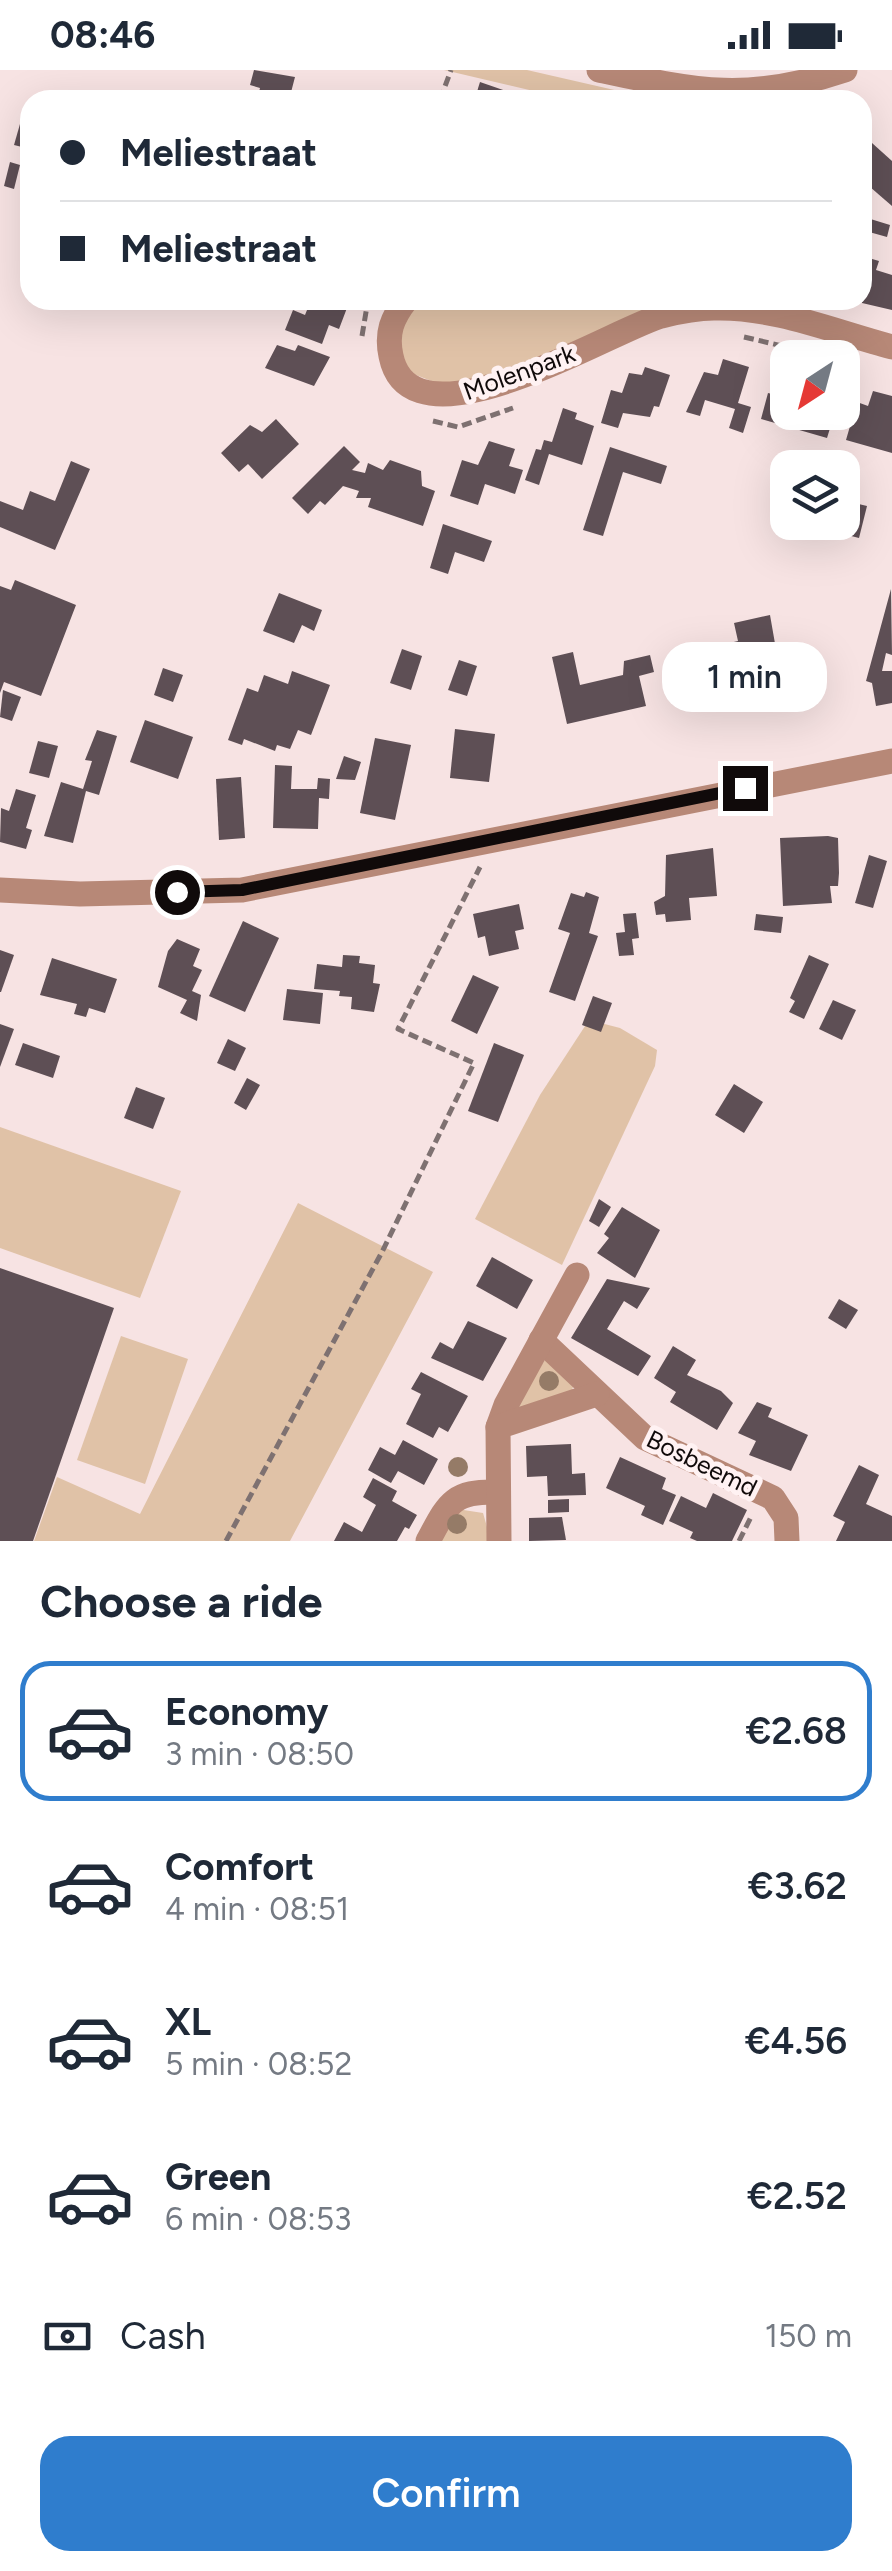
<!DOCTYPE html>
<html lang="en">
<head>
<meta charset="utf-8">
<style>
  body { margin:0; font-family:Figtree,sans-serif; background:#f6f6f7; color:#1f2937; height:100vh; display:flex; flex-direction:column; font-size:38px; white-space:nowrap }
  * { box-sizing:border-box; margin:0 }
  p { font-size:32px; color:#747a83 }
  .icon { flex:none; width:55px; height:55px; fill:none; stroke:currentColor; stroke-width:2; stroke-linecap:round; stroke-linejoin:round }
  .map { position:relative; height:1471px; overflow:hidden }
  .drawer { display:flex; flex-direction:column; background:#fff; flex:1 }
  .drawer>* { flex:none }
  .guide { position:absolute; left:20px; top:20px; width:852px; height:220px; border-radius:30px; box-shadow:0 10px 40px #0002; display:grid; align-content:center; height:220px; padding:0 40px; background:#fff }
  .needle { width:65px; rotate:216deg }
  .controls { position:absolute; left:770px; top:270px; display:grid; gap:20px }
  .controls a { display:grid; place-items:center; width:90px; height:90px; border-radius:20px; background:#fff; box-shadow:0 10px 40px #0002; font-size:50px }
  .end { position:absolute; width:45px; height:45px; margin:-22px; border:12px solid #100a0a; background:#fff; box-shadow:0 0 0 5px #fff }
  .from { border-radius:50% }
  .bubble { position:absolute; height:70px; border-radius:30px; background:#fff; box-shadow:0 10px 40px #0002; font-size:32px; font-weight:600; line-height:70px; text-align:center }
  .guide b { display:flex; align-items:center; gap:35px; height:95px; font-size:38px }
  .guide b+b { border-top:2px solid #e0e1e3 }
  .guide i { width:25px; height:25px; background:#1f2937 }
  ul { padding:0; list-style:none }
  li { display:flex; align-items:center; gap:30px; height:140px; margin:0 20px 15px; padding:0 20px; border:5px solid transparent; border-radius:30px }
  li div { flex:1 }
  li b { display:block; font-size:38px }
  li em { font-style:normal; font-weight:600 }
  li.selected { border-color:#2f7dcd }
  li>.icon { width:90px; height:90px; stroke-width:1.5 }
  h2 { padding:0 40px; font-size:45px; line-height:120px }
  .pay { display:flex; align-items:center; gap:25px; height:110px; padding:0 40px; font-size:38px }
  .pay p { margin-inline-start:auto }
  .action { display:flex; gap:20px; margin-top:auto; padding:20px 40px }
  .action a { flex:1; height:115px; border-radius:30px; background:#2f7dcd; color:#fff; font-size:40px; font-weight:600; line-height:115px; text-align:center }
  .status { display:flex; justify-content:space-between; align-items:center; height:70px; padding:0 50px; background:#fff; direction:ltr }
  .status svg { height:28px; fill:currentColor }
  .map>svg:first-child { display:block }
  .green { fill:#e0c2a7 }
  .building { fill:#5e4f55 }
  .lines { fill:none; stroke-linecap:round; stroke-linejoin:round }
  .path { stroke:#7e7171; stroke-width:5; stroke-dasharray:10 5; stroke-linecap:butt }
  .minor { stroke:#b78877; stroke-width:25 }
  .tertiary { stroke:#b78877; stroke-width:25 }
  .tree { fill:#957b67 }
  .route { stroke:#100a0a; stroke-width:12 }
  .labels { text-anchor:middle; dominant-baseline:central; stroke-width:10; stroke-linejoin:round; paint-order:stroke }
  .street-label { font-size:25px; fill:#100a0a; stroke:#fff2f3 }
</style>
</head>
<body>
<div class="status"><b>08:46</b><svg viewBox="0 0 49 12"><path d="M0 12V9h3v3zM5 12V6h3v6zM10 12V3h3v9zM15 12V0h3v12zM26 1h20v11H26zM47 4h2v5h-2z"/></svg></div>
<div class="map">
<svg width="892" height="1471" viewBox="0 0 892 1471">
  <rect width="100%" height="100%" fill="#f7e3e3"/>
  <g class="green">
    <path d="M444 0H527L658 30H572Z"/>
    <path d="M406 230H643L661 246 467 325 393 296Z"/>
    <path d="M589 950 620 958 657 980 655 996 562 1195 475 1149 540 1025Z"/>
    <path d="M0 1057 181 1121 140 1228 0 1178Z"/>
    <path d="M298 1133 433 1202 290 1471H34L57 1407 140 1444Z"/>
    <path d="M121 1266 188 1289 145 1414 77 1390Z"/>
    <path d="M546 1288 574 1315 571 1322 518 1339 517 1334Z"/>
    <path d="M457 1439 483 1443 491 1471H435Z"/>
  </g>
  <g class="building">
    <path d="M254 0 295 7 289 30H257L260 18 250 15Z"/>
    <path d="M480 12 506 21 503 30 476 25Z"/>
    <path d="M26 33 30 34V79L14 75Z"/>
    <path d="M872 73 892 91V136L862 110V84Z"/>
    <path d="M10 92 20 95 14 119 4 116Z"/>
    <path d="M864 147 890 155 887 167 862 160Z"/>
    <path d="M862 186 879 191 876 200 892 205V240L862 233Z"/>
    <path d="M306 230H350L339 259 329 255 322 274 285 260 293 240 305 245 309 235Z"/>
    <path d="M277 275 295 281 298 275 330 287 314 316 265 298Z"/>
    <path d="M723 289 749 297 738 333 751 337 743 363 729 358 735 339 705 330 700 346 686 342 704 302 718 305Z"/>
    <path d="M645 297 670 305 659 337 654 336 650 347 623 343 618 358 601 353 611 320 622 323 629 303 642 305Z"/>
    <path d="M786 302 788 342H835L827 368 761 349 768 323 780 326Z"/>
    <path d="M873 321 892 326V383L846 370 857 332 868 336Z"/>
    <path d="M563 338 577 343 575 349 594 356 582 395 549 384 539 415 525 410 536 379 541 380 544 370 552 372Z"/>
    <path d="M276 349 299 374 262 409 248 394 239 402 221 383 250 355 262 362Z"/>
    <path d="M489 371 515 379 509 396 523 400 515 424 485 414 478 435 450 426 462 390 478 395Z"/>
    <path d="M344 376 360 392 352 400 365 403 368 393 383 400 390 390 421 401 422 416 435 421 423 456 368 437 371 428H356L359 421 343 416 325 435 320 431 308 444 292 428Z"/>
    <path d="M610 377 667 396 661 414 623 402 603 466 583 460Z"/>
    <path d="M71 391 90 399 55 480 0 457V431L23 440 30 421 55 431Z"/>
    <path d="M842 430 867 436 859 468 804 454 842 452Z"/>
    <path d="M443 454 492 471 484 492 455 482 448 504 430 498Z"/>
    <path d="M15 510 76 535 41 626 4 612 0 623V516L11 520Z"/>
    <path d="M891 519 892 585 886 583 882 601H892V633L876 636 872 613 866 611Z"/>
    <path d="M279 523 322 540 314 561 302 555 294 573 263 561Z"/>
    <path d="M770 545 777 585 806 579 810 600 757 612 752 590 711 599 712 605 693 609 687 583 738 571 734 553Z"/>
    <path d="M402 579 422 586 411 620 390 613Z"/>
    <path d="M573 582 580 615 623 605 624 591 650 585 654 602 639 606 646 636 567 654 552 587Z"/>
    <path d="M459 590 477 596 467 626 448 620Z"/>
    <path d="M163 598 183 605 173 632 154 625Z"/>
    <path d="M292 601 330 615 311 665 298 660 290 679 277 675 275 681 244 669 242 675 228 670 247 618 258 622 264 605 288 614Z"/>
    <path d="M3 620 21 627 12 651 0 647Z"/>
    <path d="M145 650 193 667 178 709 130 692Z"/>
    <path d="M455 659 495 664 489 712 450 708Z"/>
    <path d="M97 660 117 666 99 725 86 721 73 773 44 766 61 712 83 719 92 691 85 690Z"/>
    <path d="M375 668 411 675 395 750 360 743Z"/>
    <path d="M38 671 58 676 49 708 29 703Z"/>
    <path d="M344 686 361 692 355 710 336 709Z"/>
    <path d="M275 695 292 696 291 719H317L318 708 330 709 329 729 319 728 318 759 273 758Z"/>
    <path d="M241 707 245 768 219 770 216 709Z"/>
    <path d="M16 719 36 725 26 758 32 760 26 779 0 772 1 738 9 741Z"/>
    <path d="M828 766 838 768 839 803 838 816H830L832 833 783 836 780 768Z"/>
    <path d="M713 778 717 826 689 828 691 850 666 852 665 844 656 845 654 832 665 826 666 785Z"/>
    <path d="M869 785 887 791 873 838 855 833Z"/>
    <path d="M586 822 599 827 589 863 598 866 575 931 549 922 570 863 558 859 571 823 584 827Z"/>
    <path d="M519 834 524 859 515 861 519 879 489 886 485 866 478 868 473 844Z"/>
    <path d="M636 843 639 868 632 869 634 885 619 886 616 863 625 862 623 844Z"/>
    <path d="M756 844 783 847 781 863 754 860Z"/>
    <path d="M243 851 279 868 245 942 209 926Z"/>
    <path d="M177 869 200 879 193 896 202 900 192 921 201 925 197 951 180 943 187 930 158 917 168 881Z"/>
    <path d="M0 880 14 885 1 922H0Z"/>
    <path d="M343 885 360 886 359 893 375 895 373 913 380 914 374 942 351 939 352 927 339 926 340 921 314 919 317 894 342 897Z"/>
    <path d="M809 885 829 894 804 949 789 942 795 931 790 928Z"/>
    <path d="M52 888 117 909 105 943 89 938 86 947 74 944 77 934 40 925Z"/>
    <path d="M473 905 499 917 477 964 451 951Z"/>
    <path d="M287 919 323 923 320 954 283 950Z"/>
    <path d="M593 926 612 933 601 962 582 955Z"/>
    <path d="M833 930 856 940 842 970 819 959Z"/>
    <path d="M0 954 14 959 0 997Z"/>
    <path d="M228 969 246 978 235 1001 217 993Z"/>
    <path d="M23 973 60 986 53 1008 15 995Z"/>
    <path d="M494 973 524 985 498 1052 468 1041Z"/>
    <path d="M247 1008 260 1015 246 1040 234 1033Z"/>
    <path d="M734 1014 763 1032 744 1063 715 1045Z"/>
    <path d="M136 1017 165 1028 153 1059 124 1048Z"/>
    <path d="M599 1129 611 1137 599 1157 589 1151Z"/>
    <path d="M622 1137 660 1160 635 1208 597 1183 609 1168 604 1164Z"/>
    <path d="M492 1187 533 1210 517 1239 476 1216Z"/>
    <path d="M0 1198 114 1238 33 1471H0Z"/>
    <path d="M607 1209 650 1218 637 1239 624 1231 607 1259 651 1286 638 1306 571 1268Z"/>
    <path d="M839 1229 858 1240 846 1259 828 1248Z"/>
    <path d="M468 1251 507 1268 483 1311 431 1288 440 1272 453 1279Z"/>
    <path d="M673 1276 696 1290 687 1305 721 1321 733 1333 717 1360 670 1332 676 1322 654 1308Z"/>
    <path d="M421 1302 468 1326 448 1362 439 1357 433 1368 406 1354 421 1324 411 1319Z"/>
    <path d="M757 1332 772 1338 768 1347 808 1365 791 1401 749 1385 756 1371 738 1363Z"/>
    <path d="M403 1370 438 1389 424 1415 398 1401 391 1413 368 1400 380 1377 395 1385Z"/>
    <path d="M571 1374 572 1404 585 1403 586 1425 548 1426 547 1406 527 1407 526 1376Z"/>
    <path d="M620 1387 666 1408 662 1419 676 1425 663 1455 641 1445 645 1436 606 1418Z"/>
    <path d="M859 1395 879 1405 866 1434 892 1446V1471H836L845 1452 833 1446Z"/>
    <path d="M373 1408 397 1421 392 1431 417 1445 409 1459 405 1457 397 1471H334L344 1452 362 1462 376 1435 363 1427Z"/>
    <path d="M713 1423 747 1440 732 1471H697L690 1468 693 1462 669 1451 681 1426 706 1438Z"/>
    <path d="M569 1429V1442L548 1443V1430Z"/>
    <path d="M562 1447 566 1470 529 1471V1448Z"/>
  </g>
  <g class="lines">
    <g class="path">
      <path d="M440 30 451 0"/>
      <path d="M362 266 368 230"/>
      <path d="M744 267 821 285"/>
      <path d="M433 351 458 357 513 338"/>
      <path d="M226 1471 382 1182 474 993 398 959 480 797"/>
      <path d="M739 1471 751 1447"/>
    </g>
    <g class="minor">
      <path d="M599 0C696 21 747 33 845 0"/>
      <path d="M406 230C392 248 386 263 391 286 411 385 610 261 661 246 677 242 698 238 714 238 773 236 835 262 892 277"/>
      <path d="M541 1270 645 1368 773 1428 786 1448 787 1471"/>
      <path d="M498 1357 506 1335 577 1205"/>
      <path d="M428 1471C448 1434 452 1421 496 1422"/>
      <path d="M499 1471 498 1357 597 1324"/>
    </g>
    <path class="tertiary" d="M0 820 80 824 242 820 892 691"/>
  </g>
  <g class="tree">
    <circle cx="549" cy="1311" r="10"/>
    <circle cx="458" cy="1397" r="10"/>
    <circle cx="457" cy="1454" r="10"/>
  </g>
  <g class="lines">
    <path class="route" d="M177 822 242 820 745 718"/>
  </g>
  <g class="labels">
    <g class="street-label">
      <text transform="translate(519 302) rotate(-20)">Molenpark</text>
      <text transform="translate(702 1393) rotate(26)">Bosbeemd</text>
    </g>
  </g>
</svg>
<div class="controls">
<a><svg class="needle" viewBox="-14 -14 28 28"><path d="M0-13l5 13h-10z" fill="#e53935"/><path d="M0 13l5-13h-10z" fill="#747a83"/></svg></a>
<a><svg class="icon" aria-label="layers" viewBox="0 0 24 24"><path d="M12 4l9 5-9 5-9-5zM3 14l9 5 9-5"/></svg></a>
</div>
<i class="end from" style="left:177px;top:822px"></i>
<i class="end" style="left:745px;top:718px"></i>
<div class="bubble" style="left:662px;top:572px;width:165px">1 min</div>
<div class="guide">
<b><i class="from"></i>Meliestraat</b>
<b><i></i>Meliestraat</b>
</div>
</div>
<section class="drawer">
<h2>Choose a ride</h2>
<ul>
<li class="selected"><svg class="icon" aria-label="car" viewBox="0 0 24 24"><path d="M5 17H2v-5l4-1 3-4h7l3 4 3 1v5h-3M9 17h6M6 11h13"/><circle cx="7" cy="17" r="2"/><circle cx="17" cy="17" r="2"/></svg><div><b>Economy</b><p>3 min · 08:50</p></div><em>€2.68</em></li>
<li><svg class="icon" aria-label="car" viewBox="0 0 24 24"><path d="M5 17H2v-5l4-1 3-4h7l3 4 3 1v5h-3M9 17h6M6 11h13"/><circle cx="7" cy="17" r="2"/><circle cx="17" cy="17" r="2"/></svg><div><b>Comfort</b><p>4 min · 08:51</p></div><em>€3.62</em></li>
<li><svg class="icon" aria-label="car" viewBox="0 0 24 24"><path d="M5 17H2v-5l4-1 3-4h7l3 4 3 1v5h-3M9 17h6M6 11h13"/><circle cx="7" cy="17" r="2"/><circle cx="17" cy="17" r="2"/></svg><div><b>XL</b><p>5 min · 08:52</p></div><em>€4.56</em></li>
<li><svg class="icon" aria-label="car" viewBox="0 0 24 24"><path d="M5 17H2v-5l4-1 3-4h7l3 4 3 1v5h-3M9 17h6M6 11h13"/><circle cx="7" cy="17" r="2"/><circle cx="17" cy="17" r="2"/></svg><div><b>Green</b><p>6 min · 08:53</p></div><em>€2.52</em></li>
</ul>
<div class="pay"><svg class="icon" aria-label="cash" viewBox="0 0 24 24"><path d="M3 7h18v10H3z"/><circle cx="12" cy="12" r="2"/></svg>Cash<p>150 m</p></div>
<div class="action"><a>Confirm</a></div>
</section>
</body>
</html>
